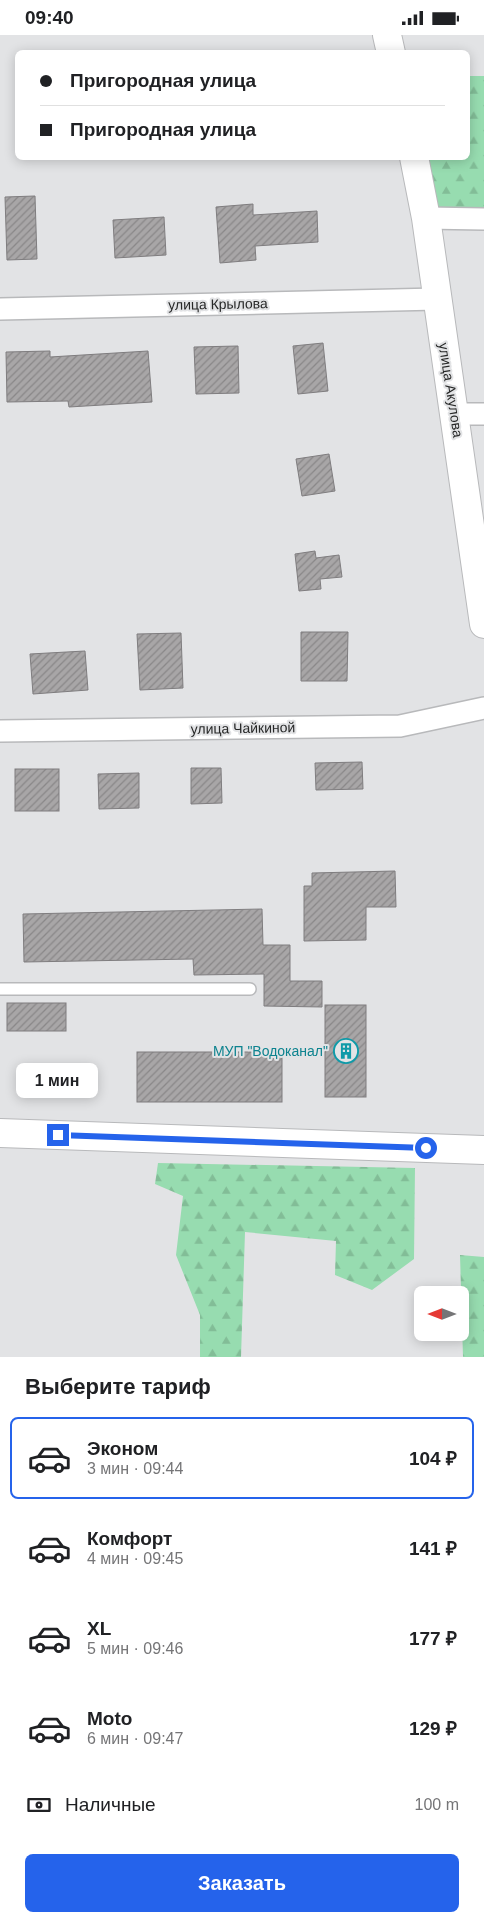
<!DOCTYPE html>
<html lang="ru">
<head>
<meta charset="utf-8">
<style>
  body { margin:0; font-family:Helvetica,sans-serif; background:#f2f2f2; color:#202124; height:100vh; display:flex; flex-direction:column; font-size:19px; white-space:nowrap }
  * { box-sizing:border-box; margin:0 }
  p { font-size:16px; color:#757577 }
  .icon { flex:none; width:28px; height:28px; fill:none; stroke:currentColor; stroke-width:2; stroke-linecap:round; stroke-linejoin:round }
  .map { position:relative; height:1322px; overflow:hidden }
  .sheet { display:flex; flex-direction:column; background:#fff; flex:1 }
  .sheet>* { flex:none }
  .top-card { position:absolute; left:15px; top:15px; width:455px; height:110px; border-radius:8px; box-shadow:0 2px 12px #0003; display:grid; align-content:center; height:110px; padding:0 25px; background:#fff }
  .needle { width:32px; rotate:270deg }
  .tools { position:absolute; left:414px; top:1251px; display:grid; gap:10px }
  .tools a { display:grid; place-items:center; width:55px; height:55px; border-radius:8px; background:#fff; box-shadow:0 2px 12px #0003; font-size:25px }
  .end { position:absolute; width:22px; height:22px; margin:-11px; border:6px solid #2563eb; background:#fff; box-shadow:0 0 0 2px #fff }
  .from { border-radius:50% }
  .bubble { position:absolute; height:35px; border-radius:8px; background:#fff; box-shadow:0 2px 12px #0003; font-size:16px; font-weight:800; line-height:35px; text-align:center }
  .top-card b { display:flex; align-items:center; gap:18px; height:48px; font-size:19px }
  .top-card b+b { border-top:1px solid #e0e0e0 }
  .top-card i { width:12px; height:12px; background:#202124 }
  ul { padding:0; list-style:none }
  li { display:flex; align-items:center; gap:15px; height:82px; margin:0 10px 8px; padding:0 15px; border:2px solid transparent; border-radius:8px }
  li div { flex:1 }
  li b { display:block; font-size:19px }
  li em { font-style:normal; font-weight:800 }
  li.active { border-color:#2563eb }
  li>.icon { width:45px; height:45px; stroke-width:1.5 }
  h2 { padding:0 25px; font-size:22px; line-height:60px }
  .pay { display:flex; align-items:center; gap:12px; height:55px; padding:0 25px; font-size:19px }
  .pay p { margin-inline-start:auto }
  .action { display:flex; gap:10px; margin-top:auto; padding:10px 25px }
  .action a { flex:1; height:58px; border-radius:8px; background:#2563eb; color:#fff; font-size:20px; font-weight:800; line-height:58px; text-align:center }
  .status { display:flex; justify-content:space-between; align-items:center; height:35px; padding:0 25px; background:#fff; direction:ltr }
  .status svg { height:14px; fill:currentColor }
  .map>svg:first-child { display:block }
  .forest { fill:url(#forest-firs) }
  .building { fill:url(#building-hatch); stroke:#7f7d7f }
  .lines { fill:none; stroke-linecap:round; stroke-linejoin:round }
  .service-casing { stroke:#b8b9bb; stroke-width:14 }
  .minor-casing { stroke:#b8b9bb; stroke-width:24 }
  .tertiary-casing { stroke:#b8b9bb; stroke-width:30 }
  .secondary-casing { stroke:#b8b9bb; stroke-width:30 }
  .service { stroke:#fff; stroke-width:11 }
  .minor { stroke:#fff; stroke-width:21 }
  .tertiary { stroke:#fff; stroke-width:28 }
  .secondary { stroke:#fff; stroke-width:28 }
  .route { stroke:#2563eb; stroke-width:6 }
  .labels { text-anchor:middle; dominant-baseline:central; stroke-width:4; stroke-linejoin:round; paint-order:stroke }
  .street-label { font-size:14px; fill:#272828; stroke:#e2e3e5 }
  .culture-label { font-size:14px; fill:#0d838f; stroke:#e2e3e5; text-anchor:end }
</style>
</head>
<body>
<div class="status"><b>09:40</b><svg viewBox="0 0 49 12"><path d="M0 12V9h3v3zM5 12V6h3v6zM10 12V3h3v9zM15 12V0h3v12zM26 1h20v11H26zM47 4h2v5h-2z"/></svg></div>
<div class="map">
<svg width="484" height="1322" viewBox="0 0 484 1322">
  <defs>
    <pattern id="forest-firs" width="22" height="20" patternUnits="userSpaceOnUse" patternTransform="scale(1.25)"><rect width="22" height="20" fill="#97dcb0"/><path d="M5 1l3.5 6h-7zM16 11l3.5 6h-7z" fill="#82bd97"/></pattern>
    <pattern id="building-hatch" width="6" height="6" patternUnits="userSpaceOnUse" patternTransform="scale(1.25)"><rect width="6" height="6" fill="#a8a6a7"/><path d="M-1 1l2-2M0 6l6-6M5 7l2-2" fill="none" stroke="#898788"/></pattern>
  </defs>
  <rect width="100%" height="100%" fill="#e2e3e5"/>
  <g class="forest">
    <path d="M468 41H484V173L437 172 427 123 468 122Z"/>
    <path d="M158 1128 415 1133 414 1224 372 1255 335 1240 336 1206 245 1197 241 1322H200V1280L176 1220 183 1161 155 1149Z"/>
    <path d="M460 1220 484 1222V1322H463Z"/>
  </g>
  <g class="building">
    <path d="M35 161 37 224 7 225 5 162Z"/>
    <path d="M253 169V180L317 176 318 207 255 211 256 225 220 228 216 172Z"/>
    <path d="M164 182 166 220 115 223 113 185Z"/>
    <path d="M323 308 328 356 298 359 293 311Z"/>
    <path d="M238 311 239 358 196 359 194 312Z"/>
    <path d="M50 316V322L148 316 152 367 69 372 68 366 7 367 6 317Z"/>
    <path d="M329 419 335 456 302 461 296 424Z"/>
    <path d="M315 516 316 523 339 520 342 542 320 544 321 554 299 556 295 519Z"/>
    <path d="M301 597H348L347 646H301Z"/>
    <path d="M181 598 183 653 140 655 137 599Z"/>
    <path d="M85 616 88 655 33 659 30 619Z"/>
    <path d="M362 727 363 754 316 755 315 728Z"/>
    <path d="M191 733H221L222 768 191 769Z"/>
    <rect x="15" y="734" width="44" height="42"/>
    <path d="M139 738V773L99 774 98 739Z"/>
    <path d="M395 836 396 872H366V905L304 906V851H312V838Z"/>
    <path d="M262 874 263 910H290V946H322V972L264 971V939L194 940 193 924 24 927 23 879Z"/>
    <rect x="7" y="968" width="59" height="28"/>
    <rect x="325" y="970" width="41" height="92"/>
    <rect x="137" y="1017" width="145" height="50"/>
  </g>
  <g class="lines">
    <defs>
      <path id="service" d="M0 954H250"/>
      <g id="minor">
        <path d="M426 183 484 184"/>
        <path d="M0 274 437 264"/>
        <path d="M455 379H484"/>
        <path d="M0 696 400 691 484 673"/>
      </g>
      <path id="tertiary" d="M0 1098 484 1115"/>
      <g id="secondary">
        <path d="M387 0 391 18"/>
        <path d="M414 122 426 183 484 589"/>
      </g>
    </defs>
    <use href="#service" class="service-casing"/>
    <use href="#minor" class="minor-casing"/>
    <use href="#tertiary" class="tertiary-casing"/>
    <use href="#secondary" class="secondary-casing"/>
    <use href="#service" class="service"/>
    <use href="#minor" class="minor"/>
    <use href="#tertiary" class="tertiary"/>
    <use href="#secondary" class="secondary"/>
  </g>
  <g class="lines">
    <path class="route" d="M58 1100 426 1113"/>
  </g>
  <defs>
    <symbol id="building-ring" viewBox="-11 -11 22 22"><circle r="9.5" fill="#e2e3e5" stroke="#0f9aa8" stroke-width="1.5"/><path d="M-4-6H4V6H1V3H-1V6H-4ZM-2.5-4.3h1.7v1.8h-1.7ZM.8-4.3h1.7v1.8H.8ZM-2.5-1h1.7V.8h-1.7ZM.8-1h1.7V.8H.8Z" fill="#0f9aa8"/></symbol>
  </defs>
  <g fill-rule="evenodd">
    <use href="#building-ring" x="332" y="1002" width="28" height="28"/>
  </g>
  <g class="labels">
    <g class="street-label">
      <text transform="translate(218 269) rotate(-1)">улица Крылова</text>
      <text transform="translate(451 355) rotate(81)">улица Акулова</text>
      <text transform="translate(243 693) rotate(-1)">улица Чайкиной</text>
    </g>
    <g class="culture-label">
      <text x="328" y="1016">МУП "Водоканал"</text>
    </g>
  </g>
</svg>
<div class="tools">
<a><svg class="needle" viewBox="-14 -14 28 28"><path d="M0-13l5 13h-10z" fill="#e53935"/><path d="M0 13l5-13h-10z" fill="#757577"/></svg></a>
</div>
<i class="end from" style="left:426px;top:1113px"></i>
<i class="end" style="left:58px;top:1100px"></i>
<div class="bubble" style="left:16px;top:1028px;width:82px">1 мин</div>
<div class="top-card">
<b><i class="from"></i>Пригородная улица</b>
<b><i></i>Пригородная улица</b>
</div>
</div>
<section class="sheet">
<h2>Выберите тариф</h2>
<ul>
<li class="active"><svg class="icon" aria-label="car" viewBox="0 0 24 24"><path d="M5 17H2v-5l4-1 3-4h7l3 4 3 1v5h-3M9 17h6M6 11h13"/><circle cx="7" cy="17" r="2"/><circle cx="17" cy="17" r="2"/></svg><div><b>Эконом</b><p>3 мин · 09:44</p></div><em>104 ₽</em></li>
<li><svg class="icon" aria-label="car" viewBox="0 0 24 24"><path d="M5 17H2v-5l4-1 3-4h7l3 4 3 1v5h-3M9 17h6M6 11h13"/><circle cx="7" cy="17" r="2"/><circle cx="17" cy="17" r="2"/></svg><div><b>Комфорт</b><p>4 мин · 09:45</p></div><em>141 ₽</em></li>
<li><svg class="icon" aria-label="car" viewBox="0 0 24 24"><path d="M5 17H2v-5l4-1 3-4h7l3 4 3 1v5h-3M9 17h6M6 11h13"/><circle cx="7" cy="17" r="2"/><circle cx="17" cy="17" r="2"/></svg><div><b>XL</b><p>5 мин · 09:46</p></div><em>177 ₽</em></li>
<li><svg class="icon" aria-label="car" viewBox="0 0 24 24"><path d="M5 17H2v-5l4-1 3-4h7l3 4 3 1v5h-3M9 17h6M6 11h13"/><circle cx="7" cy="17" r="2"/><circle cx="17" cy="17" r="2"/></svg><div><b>Moto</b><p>6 мин · 09:47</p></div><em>129 ₽</em></li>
</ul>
<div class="pay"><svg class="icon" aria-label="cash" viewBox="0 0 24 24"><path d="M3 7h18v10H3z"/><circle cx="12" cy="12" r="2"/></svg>Наличные<p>100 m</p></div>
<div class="action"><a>Заказать</a></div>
</section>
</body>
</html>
